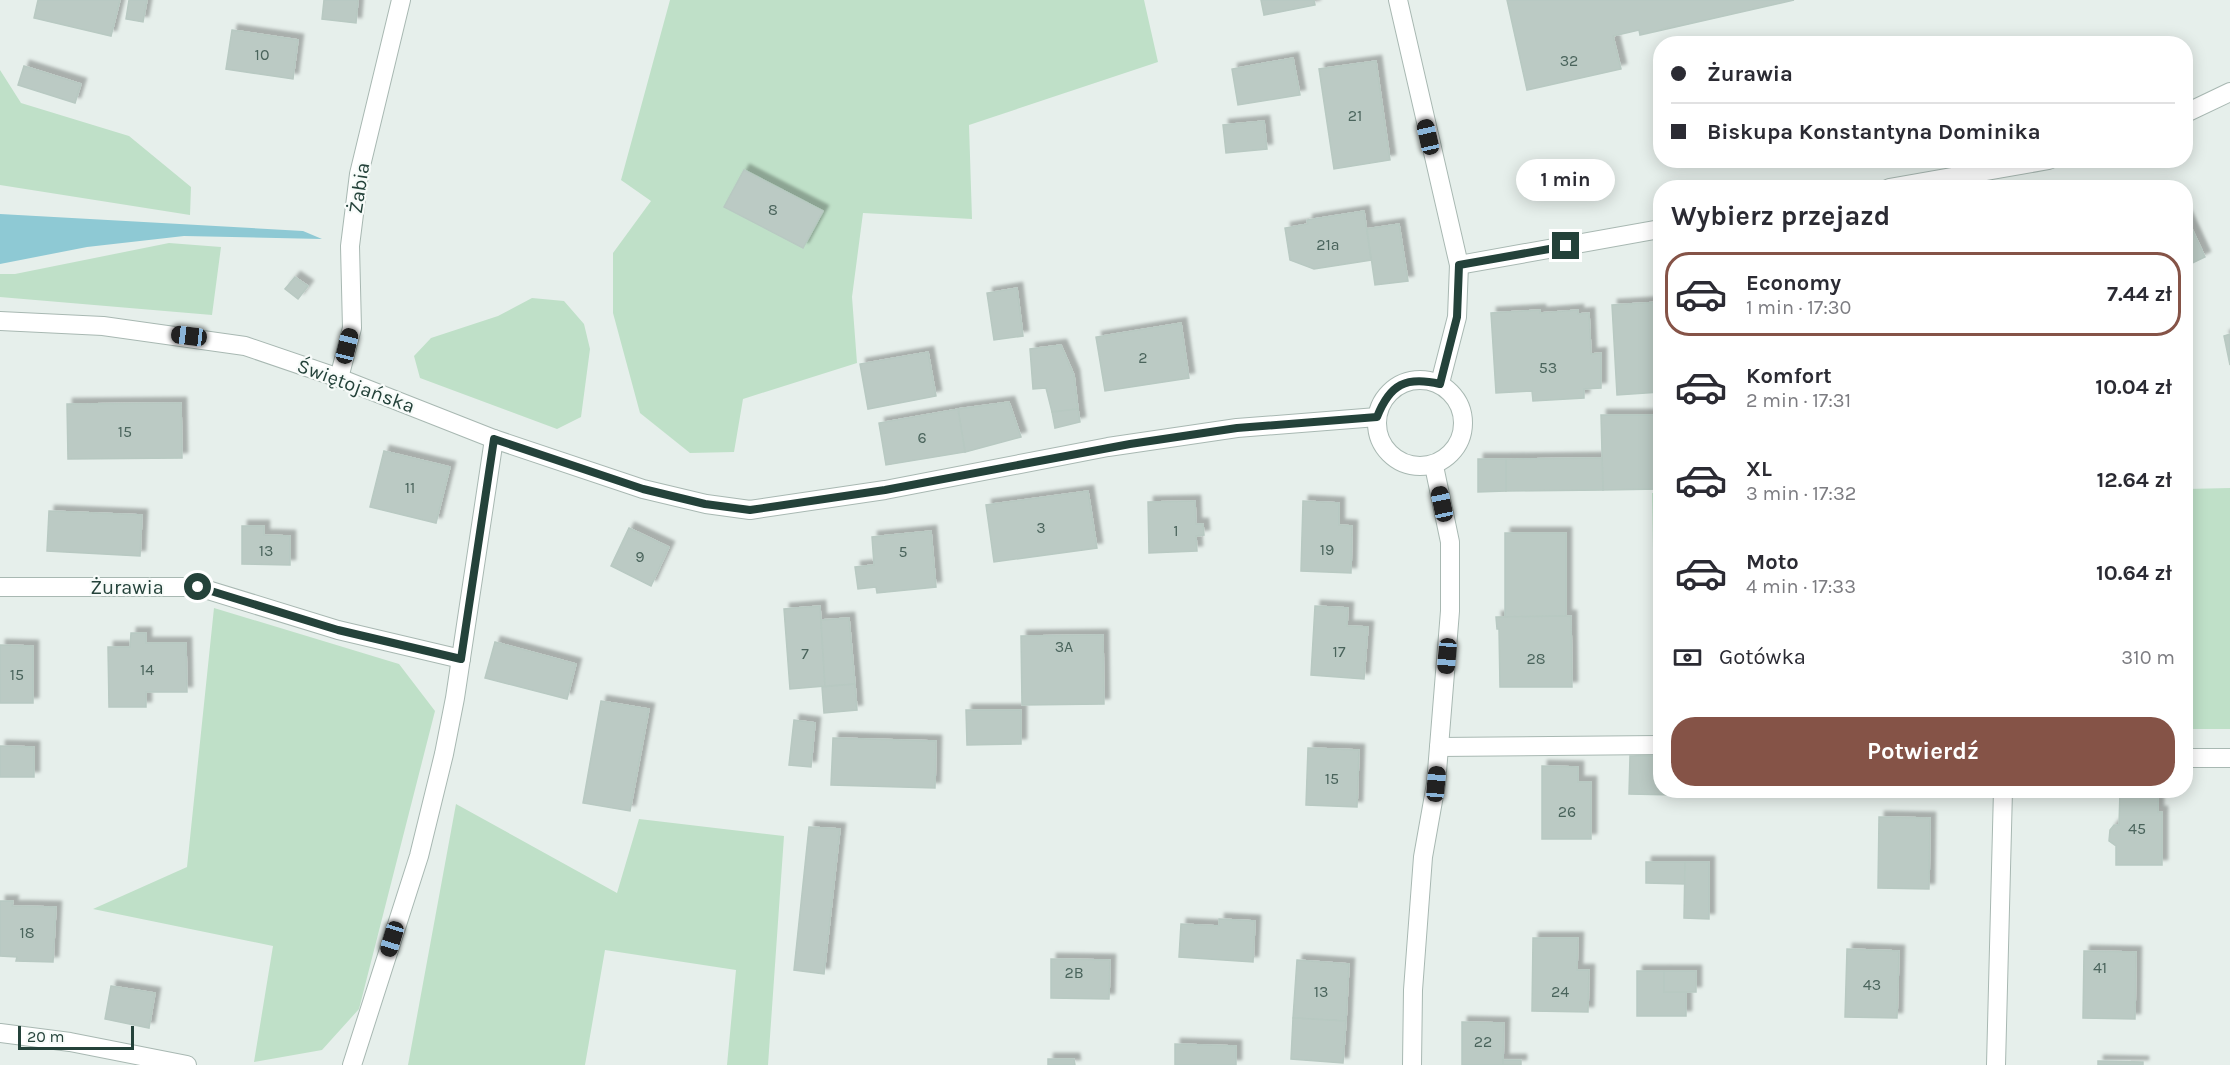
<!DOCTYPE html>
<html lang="pl">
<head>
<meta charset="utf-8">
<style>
  body { margin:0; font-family:Karla,sans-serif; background:#f2f2f3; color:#2b2b33; height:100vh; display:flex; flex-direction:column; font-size:22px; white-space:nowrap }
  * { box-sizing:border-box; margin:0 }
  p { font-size:20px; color:#7c7c81 }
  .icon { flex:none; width:33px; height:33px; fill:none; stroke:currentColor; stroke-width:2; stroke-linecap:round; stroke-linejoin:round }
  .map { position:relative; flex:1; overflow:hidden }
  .side { position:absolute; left:1653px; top:180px; width:540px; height:618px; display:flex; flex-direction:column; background:#fff; border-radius:24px; box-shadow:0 3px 15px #0003 }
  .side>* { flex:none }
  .hud { position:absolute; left:1653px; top:36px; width:540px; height:132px; border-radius:24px; box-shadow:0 3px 15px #0003; display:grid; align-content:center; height:132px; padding:0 18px; background:#fff }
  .scale { position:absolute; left:18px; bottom:15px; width:116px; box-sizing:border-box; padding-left:6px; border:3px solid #24423a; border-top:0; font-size:16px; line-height:21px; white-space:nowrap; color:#24423a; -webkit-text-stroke:4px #f7fbf9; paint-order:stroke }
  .end { position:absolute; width:27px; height:27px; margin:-14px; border:8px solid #24423a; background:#fff; box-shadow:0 0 0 3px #fff }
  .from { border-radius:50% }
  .bubble { position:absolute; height:42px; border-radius:21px; background:#fff; box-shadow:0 3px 15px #0003; font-size:20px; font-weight:700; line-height:42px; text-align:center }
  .car { position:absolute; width:18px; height:36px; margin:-18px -9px; border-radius:8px; box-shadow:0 0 4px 2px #0007; background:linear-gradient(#222 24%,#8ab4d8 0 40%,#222 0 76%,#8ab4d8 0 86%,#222 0) }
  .hud b { display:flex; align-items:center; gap:21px; height:57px; font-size:22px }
  .hud b+b { border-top:2px solid #e1e1e2 }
  .hud i { width:15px; height:15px; background:#2b2b33 }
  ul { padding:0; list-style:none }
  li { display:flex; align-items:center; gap:18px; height:84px; margin:0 12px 9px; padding:0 6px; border:3px solid transparent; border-radius:24px }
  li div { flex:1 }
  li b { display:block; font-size:22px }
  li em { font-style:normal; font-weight:700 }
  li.selected { border-color:#855347 }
  li>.icon { width:54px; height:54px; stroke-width:1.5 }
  h2 { padding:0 18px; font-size:27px; line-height:72px }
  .pay { display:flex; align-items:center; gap:15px; height:66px; padding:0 18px; font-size:22px }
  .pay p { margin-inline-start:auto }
  .cta { display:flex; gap:12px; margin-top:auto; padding:12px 18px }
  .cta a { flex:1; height:69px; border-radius:24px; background:#855347; color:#fff; font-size:24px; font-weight:700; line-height:69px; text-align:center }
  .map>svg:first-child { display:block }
  .green { fill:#bfe0c8 }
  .water { fill:#8ec9d4 }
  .building { fill:#bbcac4; stroke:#b8c9c2; stroke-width:1.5; filter:url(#shadow) }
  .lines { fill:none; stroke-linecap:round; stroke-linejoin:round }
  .minor-casing { stroke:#a8b8b2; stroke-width:20 }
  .minor { stroke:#fff; stroke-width:18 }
  .route { stroke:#24423a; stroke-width:8 }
  .labels { text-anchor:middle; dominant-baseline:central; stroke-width:4.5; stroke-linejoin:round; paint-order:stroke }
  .number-label { font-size:16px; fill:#4a645c }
  .street-label { font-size:20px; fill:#24423a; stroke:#f7fbf9 }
</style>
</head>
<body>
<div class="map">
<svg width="2230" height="1065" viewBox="0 0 2230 1065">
  <defs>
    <filter id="shadow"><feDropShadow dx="5.5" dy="-5.5" stdDeviation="1.5" flood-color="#0004"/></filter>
  </defs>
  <rect width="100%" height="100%" fill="#e6efeb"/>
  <g class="green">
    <path d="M670 0H1144L1158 62 969 125 972 219 863 213 852 297 857 363 743 399 734 452 690 453 640 413 613 313V253L651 201 621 180Z"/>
    <path d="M0 70 21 103 129 136 191 187 190 215 0 185Z"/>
    <path d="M169 243 221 247 212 315 0 297V274H15Z"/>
    <path d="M532 298 564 301 584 324 590 349 581 417 557 429 420 378 414 356 431 338 498 316Z"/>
    <path d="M2230 488V729H2186V489Z"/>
    <path d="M1652 493H1660V727H1656Z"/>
    <path d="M214 608 399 664 435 711 359 1009 322 1050 254 1062 273 946 93 909 187 867Z"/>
    <path d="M456 804 617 893 639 819 784 836 768 1065H727L736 970 605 950 585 1065H408Z"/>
  </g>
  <path class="water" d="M0 214 303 231 322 239 184 236 87 247 0 264Z"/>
  <g class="building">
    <path d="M38 0H120L111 36 34 18Z"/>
    <path d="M129 0H147L143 22 126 19Z"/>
    <path d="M324 0H358L356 23 322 19Z"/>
    <path d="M1261 0H1314L1315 5 1264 15Z"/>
    <path d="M1507 0H1794L1640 35 1639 30 1613 36 1621 69 1527 90Z"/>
    <path d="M232 30 298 40 293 79 226 69Z"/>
    <path d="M1293 58 1300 95 1238 105 1232 69Z"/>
    <path d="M1376 61 1390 160 1334 169 1319 69Z"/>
    <path d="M24 66 81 84 75 103 18 85Z"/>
    <path d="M1264 121 1267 149 1226 153 1223 125Z"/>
    <path d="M744 170 823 211 803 248 724 207Z"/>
    <path d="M1364 211 1371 260 1314 269 1290 260 1285 228 1308 224 1307 220Z"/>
    <path d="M2186 216 2205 257 2186 266Z"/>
    <path d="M1399 224 1408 281 1375 285 1367 229Z"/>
    <path d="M295 277 308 286 298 299 285 289Z"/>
    <path d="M1017 288 1023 336 994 340 987 293Z"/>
    <path d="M1660 302V392L1617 395 1612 305Z"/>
    <path d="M1540 310V313L1578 310V314L1589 313 1591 354 1601 353V388L1584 389V398L1533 401 1532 391 1496 393 1491 313Z"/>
    <path d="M1181 323 1189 378 1105 391 1096 337Z"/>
    <path d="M2230 334V365L2224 336Z"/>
    <path d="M1061 345 1074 375 1078 409 1052 412 1046 388 1033 389 1030 349Z"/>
    <path d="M928 352 936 396 868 409 860 364Z"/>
    <path d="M1009 402 1021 437 965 452 958 409Z"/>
    <path d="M181 403 182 458 68 459 67 404Z"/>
    <path d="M958 409 965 452 886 465 879 423Z"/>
    <path d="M1078 409 1080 422 1055 428 1052 412Z"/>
    <path d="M1601 415H1660V489L1603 490Z"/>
    <path d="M384 451 450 467 436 523 370 507Z"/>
    <path d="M1602 458 1603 490 1506 491V459Z"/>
    <path d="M1478 459H1506V491L1478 492Z"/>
    <path d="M1088 491 1097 548 994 562 986 505Z"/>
    <path d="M1195 501 1196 524H1203L1204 535 1196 536 1197 551 1149 553 1148 502Z"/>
    <path d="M1303 501 1339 503V525L1352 526 1351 573 1301 571Z"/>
    <path d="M49 511 142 515 140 556 47 551Z"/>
    <path d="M242 526H264V535L290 536V565L242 564Z"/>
    <path d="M629 528 669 547 651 586 611 566Z"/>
    <path d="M931 531 936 587 877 593 876 587 858 589 855 567 874 565 872 537Z"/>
    <path d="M1505 533H1566V616L1505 617Z"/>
    <path d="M820 606 825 686 790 689 784 609Z"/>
    <path d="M1315 606 1348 608 1347 626 1368 627 1364 679 1311 675Z"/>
    <path d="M1571 616 1572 687H1500L1499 629H1497L1496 617Z"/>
    <path d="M849 618 855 684 825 686 821 620Z"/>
    <path d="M131 633H146V643H186L187 692H146V707H109L108 647H130Z"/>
    <path d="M1103 635 1104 704 1022 705 1021 636Z"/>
    <path d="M495 642 576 664 567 699 485 678Z"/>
    <path d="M0 645 33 646V703H0Z"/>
    <path d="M855 684 857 710 824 713 822 687Z"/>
    <path d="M601 701 649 709 630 811 583 803Z"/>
    <path d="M966 710H1021V744L967 745Z"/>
    <path d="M794 720 815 723 811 767 789 765Z"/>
    <path d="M833 738 936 741 935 788 831 785Z"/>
    <path d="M0 746 34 747V777H0Z"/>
    <path d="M1308 748 1359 750 1357 807 1306 805Z"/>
    <path d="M1630 756H1660V790H1675V795L1629 794Z"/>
    <path d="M1542 766 1578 767V782H1591V839H1542Z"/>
    <rect x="1675" y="790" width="71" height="5"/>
    <path d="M2120 792H2158V812H2162V865H2116V846L2109 841 2110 830 2114 825H2119Z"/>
    <path d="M1879 817 1930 818 1929 889 1878 888Z"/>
    <path d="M809 827 840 829 824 974 794 970Z"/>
    <path d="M1646 862H1685V884L1646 883Z"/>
    <path d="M1685 862H1709V919L1684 918Z"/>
    <path d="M0 901H13L12 906 56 907 53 962 16 961 17 957 0 956Z"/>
    <path d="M1219 919 1255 921 1253 962 1179 957 1181 924 1219 926Z"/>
    <path d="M1533 938H1578L1577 970H1589L1588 1012 1532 1011Z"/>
    <path d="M1847 949 1899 951 1897 1018 1845 1017Z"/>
    <path d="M2084 951 2136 952 2135 1019 2083 1018Z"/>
    <path d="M1051 959 1110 960 1109 999 1051 998Z"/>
    <path d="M1297 960 1349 964 1346 1021 1293 1018Z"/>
    <path d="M1637 971H1664V992H1686V1016H1637Z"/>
    <rect x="1664" y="971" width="32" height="21"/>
    <path d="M111 986 155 993 149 1028 105 1019Z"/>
    <path d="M1293 1018 1346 1021 1343 1063 1291 1059Z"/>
    <path d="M1462 1022 1504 1023 1503 1065H1462Z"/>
    <path d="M1175 1044 1236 1046V1065H1175Z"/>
    <path d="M1048 1059H1074L1075 1065H1048Z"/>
    <rect x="1503" y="1060" width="18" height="5"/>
    <path d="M2098 1061 2143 1062V1065H2098Z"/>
  </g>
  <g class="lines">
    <defs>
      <g id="minor">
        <path d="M1398 0 1459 265 1457 317 1440 383"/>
        <path d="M2186 113 2230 92"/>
        <path d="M1889 188 2049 160"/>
        <path d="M1459 265 1660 229"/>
        <path d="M0 321 103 326 245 346 339 378 494 439 643 489 706 504 750 510 885 490 1108 447 1237 428 1377 417"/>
        <path d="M339 378 352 328 350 246 359 174 401 0"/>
        <circle cx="1420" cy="423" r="43"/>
        <path d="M0 587H198L338 630 461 659"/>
        <path d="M1439 747 1660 745"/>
        <path d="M2186 758H2230"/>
        <path d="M0 1033 70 1042 187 1065"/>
        <path d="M352 1065 419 856 444 754 455 698 494 439"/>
        <path d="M1412 1065 1413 990 1423 857 1436 784 1450 611V542L1434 466"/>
        <path d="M1996 1065 2003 790"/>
      </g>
    </defs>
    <use href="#minor" class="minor-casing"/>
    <use href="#minor" class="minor"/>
  </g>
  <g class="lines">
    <path class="route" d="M198 587 338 630 461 659 494 439 643 489 705 504 750 510 885 490 1130 444 1237 428 1377 417C1390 384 1406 376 1440 384L1457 317 1459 265 1566 246"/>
  </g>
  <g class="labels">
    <g class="number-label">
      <text x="262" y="54">10</text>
      <text x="1569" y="60">32</text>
      <text x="1355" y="115">21</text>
      <text x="773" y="209">8</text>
      <text x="1328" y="244">21a</text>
      <text x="1143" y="357">2</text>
      <text x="1548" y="367">53</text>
      <text x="125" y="431">15</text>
      <text x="922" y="437">6</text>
      <text x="410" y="487">11</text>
      <text x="1041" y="527">3</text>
      <text x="1176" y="530">1</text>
      <text x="1327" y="549">19</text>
      <text x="266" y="550">13</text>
      <text x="903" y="551">5</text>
      <text x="640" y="556">9</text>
      <text x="1064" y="646">3A</text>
      <text x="1339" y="651">17</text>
      <text x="805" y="653">7</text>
      <text x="1536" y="658">28</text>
      <text x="147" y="669">14</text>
      <text x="17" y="674">15</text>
      <text x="1332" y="778">15</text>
      <text x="1567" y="811">26</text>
      <text x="2137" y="828">45</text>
      <text x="27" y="932">18</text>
      <text x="2100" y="967">41</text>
      <text x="1074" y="972">2B</text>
      <text x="1872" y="984">43</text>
      <text x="1321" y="991">13</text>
      <text x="1560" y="991">24</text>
      <text x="1483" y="1041">22</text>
    </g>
    <g class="street-label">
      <text transform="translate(359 188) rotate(-81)">Żabia</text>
      <text transform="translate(356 386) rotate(20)">Świętojańska</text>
      <text x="127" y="587">Żurawia</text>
    </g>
  </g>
</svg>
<div class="scale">20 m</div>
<i class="end from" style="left:198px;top:587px"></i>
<i class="end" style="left:1566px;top:246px"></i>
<div class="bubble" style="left:1516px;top:159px;width:99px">1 min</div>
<i class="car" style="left:1428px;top:137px;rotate:347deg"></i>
<i class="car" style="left:189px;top:336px;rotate:277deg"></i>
<i class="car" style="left:347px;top:346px;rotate:14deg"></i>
<i class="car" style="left:1442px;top:504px;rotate:348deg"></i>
<i class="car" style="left:1447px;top:656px;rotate:185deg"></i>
<i class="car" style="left:1436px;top:784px;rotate:5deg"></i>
<i class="car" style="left:392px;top:939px;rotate:197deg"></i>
<div class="hud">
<b><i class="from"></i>Żurawia</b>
<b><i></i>Biskupa Konstantyna Dominika</b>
</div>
<section class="side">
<h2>Wybierz przejazd</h2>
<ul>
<li class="selected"><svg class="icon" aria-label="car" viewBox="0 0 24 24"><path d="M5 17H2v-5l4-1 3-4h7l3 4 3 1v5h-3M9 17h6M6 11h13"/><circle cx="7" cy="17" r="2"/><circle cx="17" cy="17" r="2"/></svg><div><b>Economy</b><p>1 min · 17:30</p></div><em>7.44 zł</em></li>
<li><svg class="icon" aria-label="car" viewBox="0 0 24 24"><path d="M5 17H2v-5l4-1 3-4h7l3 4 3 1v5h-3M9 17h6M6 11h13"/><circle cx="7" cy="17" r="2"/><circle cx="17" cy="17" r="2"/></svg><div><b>Komfort</b><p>2 min · 17:31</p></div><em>10.04 zł</em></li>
<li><svg class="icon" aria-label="car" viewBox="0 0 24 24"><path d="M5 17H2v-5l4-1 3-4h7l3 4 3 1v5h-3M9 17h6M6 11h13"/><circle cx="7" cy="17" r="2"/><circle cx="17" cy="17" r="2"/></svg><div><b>XL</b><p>3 min · 17:32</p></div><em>12.64 zł</em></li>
<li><svg class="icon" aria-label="car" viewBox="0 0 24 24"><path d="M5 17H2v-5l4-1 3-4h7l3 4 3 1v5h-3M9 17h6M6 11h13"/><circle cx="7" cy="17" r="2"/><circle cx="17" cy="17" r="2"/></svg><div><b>Moto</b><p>4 min · 17:33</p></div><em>10.64 zł</em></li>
</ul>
<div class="pay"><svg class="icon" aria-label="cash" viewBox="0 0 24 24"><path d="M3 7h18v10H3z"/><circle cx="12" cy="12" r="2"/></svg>Gotówka<p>310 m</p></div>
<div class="cta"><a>Potwierdź</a></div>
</section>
</div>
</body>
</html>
